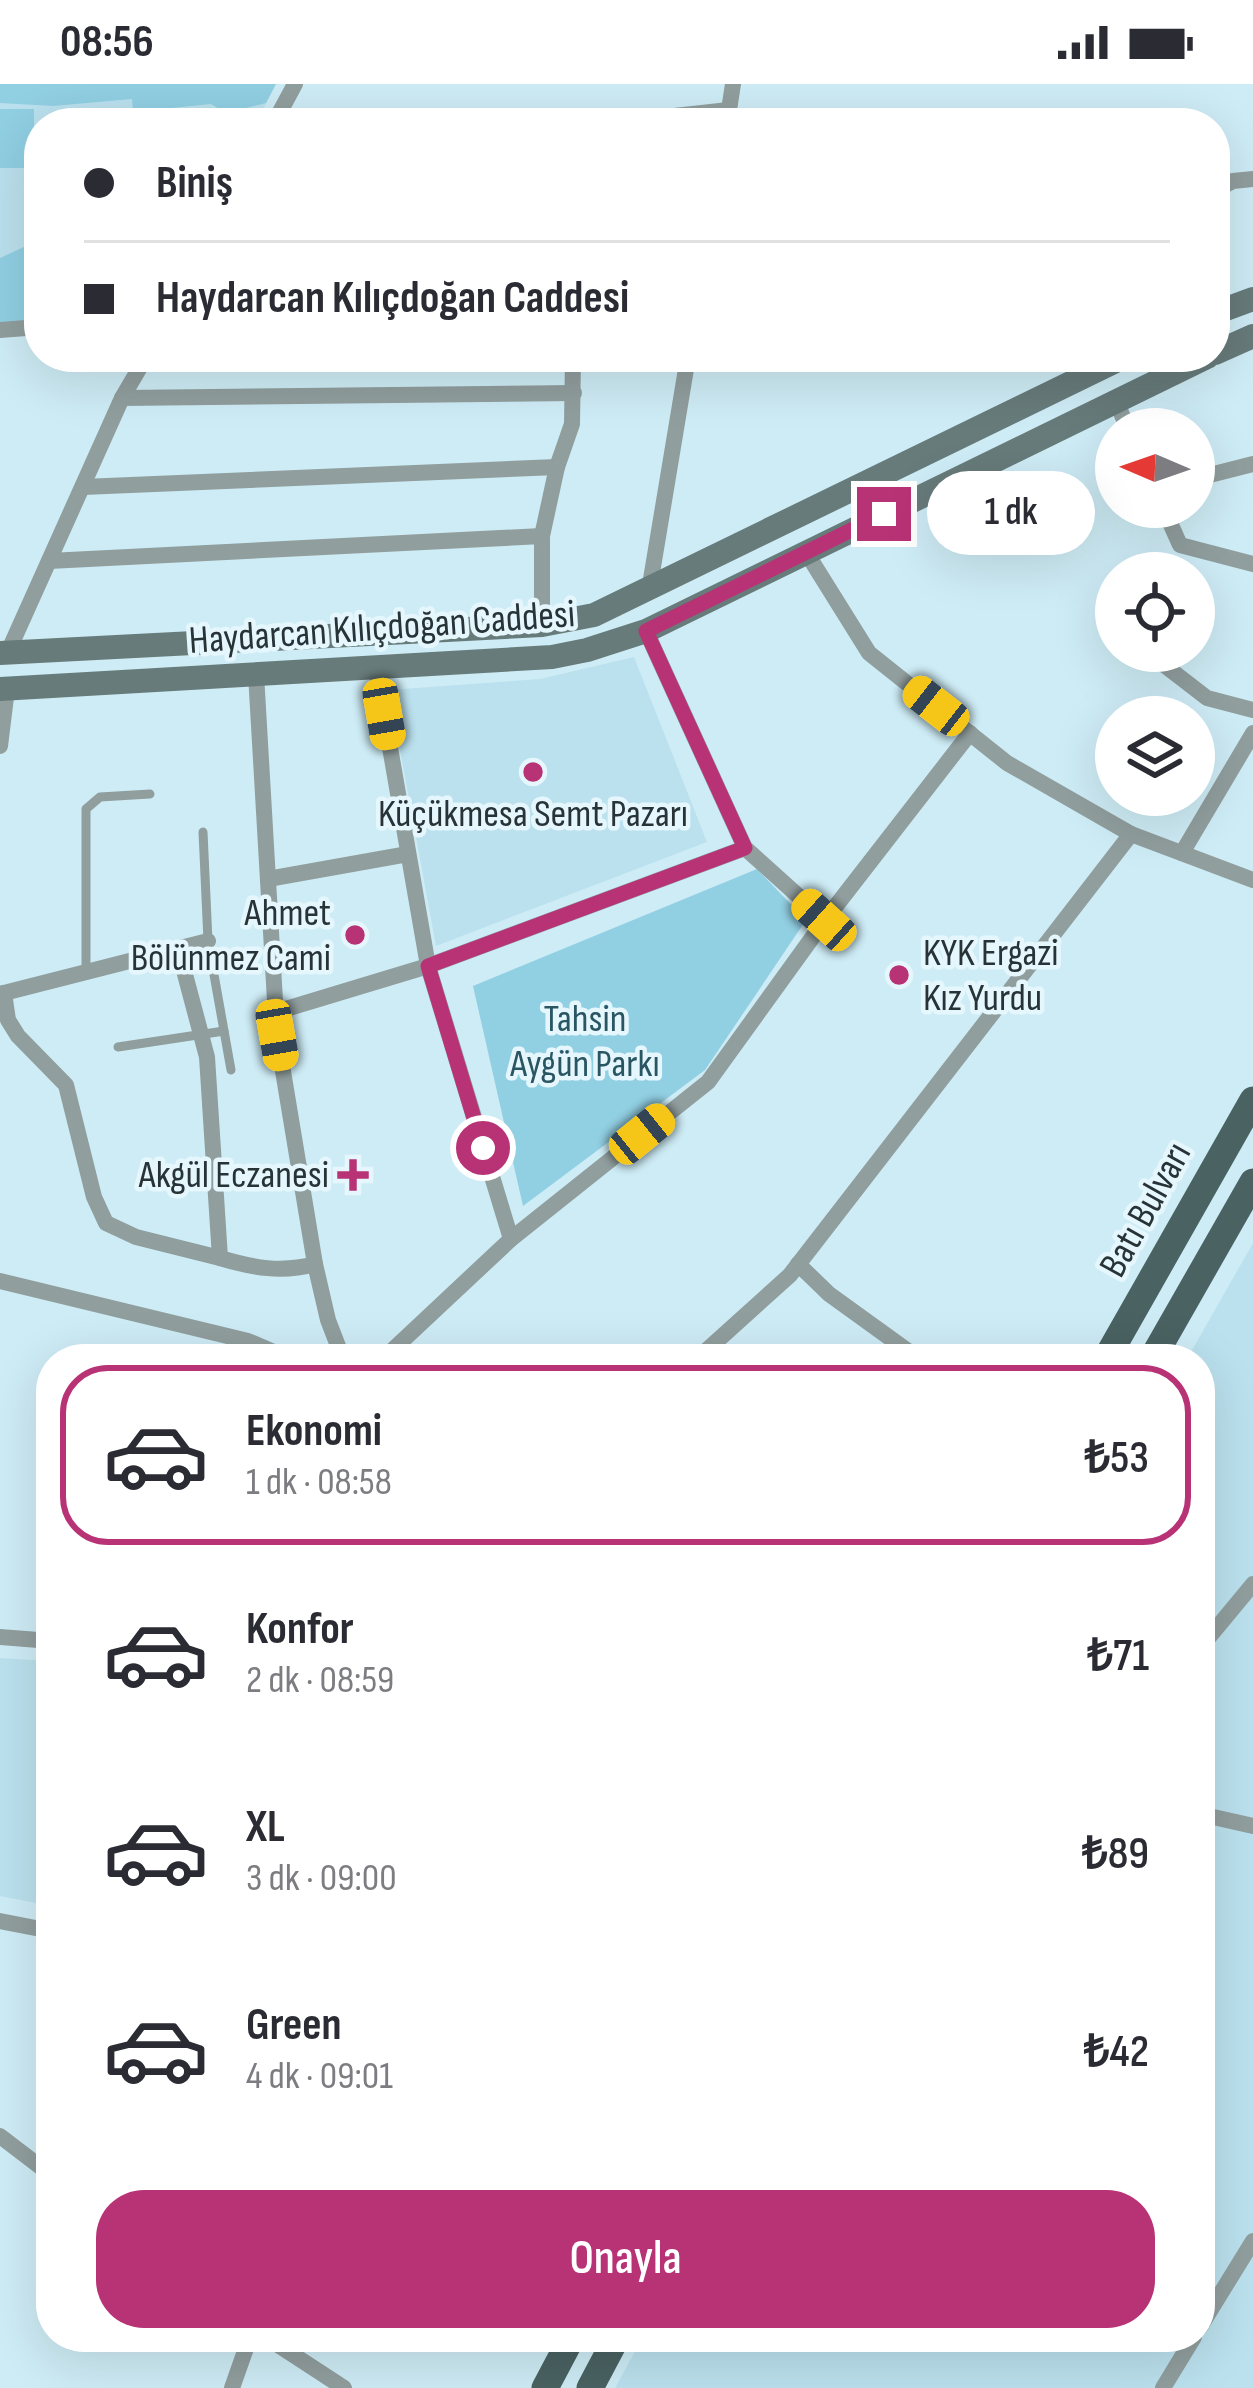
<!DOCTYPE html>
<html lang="tr">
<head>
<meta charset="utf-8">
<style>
  body { margin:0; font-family:"Sofia Sans Condensed",sans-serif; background:#f7f7f7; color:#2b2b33; height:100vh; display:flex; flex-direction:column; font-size:45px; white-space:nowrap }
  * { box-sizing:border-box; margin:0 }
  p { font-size:39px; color:#7c7c81 }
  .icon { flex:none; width:66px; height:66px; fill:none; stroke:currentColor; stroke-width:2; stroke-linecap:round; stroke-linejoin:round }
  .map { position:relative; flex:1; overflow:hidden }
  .sheet { position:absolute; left:36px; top:1260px; width:1179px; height:1008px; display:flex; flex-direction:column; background:#fff; border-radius:48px; box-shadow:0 12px 48px #0002 }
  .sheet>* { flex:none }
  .top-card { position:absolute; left:24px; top:24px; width:1206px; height:264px; border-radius:48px; box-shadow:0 12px 48px #0002; display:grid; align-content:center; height:264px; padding:0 60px; background:#fff }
  .needle { width:78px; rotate:272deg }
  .buttons { position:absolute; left:1095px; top:324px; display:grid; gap:24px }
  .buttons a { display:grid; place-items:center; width:120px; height:120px; border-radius:50%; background:#fff; box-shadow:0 12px 48px #0002; font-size:60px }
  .end { position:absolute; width:54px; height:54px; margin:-27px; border:15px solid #b83276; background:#fff; box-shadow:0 0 0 6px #fff }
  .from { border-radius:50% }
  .bubble { position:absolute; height:84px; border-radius:42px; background:#fff; box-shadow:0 12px 48px #0002; font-size:39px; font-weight:600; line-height:84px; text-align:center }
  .car { position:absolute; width:36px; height:72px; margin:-36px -18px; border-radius:15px; box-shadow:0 0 9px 3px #0007; background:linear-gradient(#f5c518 24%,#345 0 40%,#f5c518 0 76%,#345 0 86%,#f5c518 0) }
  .top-card b { display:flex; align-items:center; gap:42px; height:114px; font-size:45px }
  .top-card b+b { border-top:3px solid #e1e1e2 }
  .top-card i { width:30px; height:30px; background:#2b2b33 }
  ul { padding:21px 0 0; list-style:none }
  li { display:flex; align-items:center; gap:36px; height:180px; margin:0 24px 18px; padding:0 36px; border:6px solid transparent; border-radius:48px }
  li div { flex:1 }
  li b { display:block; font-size:45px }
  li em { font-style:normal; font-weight:600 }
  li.current { border-color:#b83276 }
  li>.icon { width:108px; height:108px; stroke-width:1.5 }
  .button { display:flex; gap:24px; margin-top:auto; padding:24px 60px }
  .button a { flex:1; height:138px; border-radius:48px; background:#b83276; color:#fff; font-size:48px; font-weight:600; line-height:138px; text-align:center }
  .status { display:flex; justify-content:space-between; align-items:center; height:84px; padding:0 60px; background:#fff; direction:ltr }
  .status svg { height:33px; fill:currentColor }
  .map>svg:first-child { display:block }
  .built { fill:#bbe1ee }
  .green { fill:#91cfe3 }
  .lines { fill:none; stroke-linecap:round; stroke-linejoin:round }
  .service { stroke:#909e9d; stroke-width:9 }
  .minor { stroke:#909e9d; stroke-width:16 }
  .secondary { stroke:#677b7a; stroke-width:24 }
  .primary { stroke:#4a6262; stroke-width:27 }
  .route { stroke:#b83276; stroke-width:15 }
  .poi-dot { fill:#b83276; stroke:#e5f7fd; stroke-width:4.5 }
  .labels { text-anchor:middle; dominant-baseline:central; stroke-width:9; stroke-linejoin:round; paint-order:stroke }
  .street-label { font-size:39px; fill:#273337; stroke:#e5f7fd }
  .poi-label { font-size:39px; fill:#273337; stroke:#e5f7fd; text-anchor:end }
  .park-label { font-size:39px; fill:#2a5664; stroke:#e5f7fd }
</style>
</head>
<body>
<div class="status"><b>08:56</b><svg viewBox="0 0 49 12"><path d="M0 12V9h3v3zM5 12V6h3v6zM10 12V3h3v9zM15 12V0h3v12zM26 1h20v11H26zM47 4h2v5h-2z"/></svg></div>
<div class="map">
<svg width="1253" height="2304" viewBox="0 0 1253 2304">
  <rect width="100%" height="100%" fill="#ceecf6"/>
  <g class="built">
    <path d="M0 0H276L256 39H39V241L0 243Z"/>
    <path d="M634 573 707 758 436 862 389 606 540 595Z"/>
    <path d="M1253 1159V2304H615L643 2253H1200V1275H1187Z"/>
    <path d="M0 1574 51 1577V1822L0 1812Z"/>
  </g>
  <g class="green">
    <path d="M0 0H276L266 19 226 29 211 20 133 28 132 15 53 22 0 19Z"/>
    <rect x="0" y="25" width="34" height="59"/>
    <path d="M39 156V241L0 243V174Z"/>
    <path d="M757 785 806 836 705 986 523 1122 473 902Z"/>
  </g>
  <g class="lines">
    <g class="service">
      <path d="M203 748 208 857 231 986"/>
      <path d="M86 886V725L100 713 150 710"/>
      <path d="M118 963 224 947"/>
    </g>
    <g class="minor">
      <path d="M274 39 295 0"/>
      <path d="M610 39 729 26"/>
      <path d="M727 39 733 0"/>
      <path d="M1215 106 1233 97 1253 95"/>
      <path d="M0 246 39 243"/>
      <path d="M122 314 574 309"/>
      <path d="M1116 317 1128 345"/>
      <path d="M1194 395 1253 380"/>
      <path d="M83 403 557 383 572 340 573 273"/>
      <path d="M1163 423 1180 461 1253 480"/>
      <path d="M542 452 557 383"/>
      <path d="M806 468 869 569 1007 679 1131 750"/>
      <path d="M49 477 542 452V541"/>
      <path d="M649 507 688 273"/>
      <path d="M646 547 745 764 825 836"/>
      <path d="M1146 567 1207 614 1253 626"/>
      <path d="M8 568 122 314 146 273"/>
      <path d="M376 583 428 882 511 1155"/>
      <path d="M256 590 277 951 315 1180 328 1236 343 1275"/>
      <path d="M0 662 7 605"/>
      <path d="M1182 769 1253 649"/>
      <path d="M268 795 408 770"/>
      <path d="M178 864 207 973 220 1174C253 1184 282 1189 315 1180"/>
      <path d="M4 909 8 936 18 952 66 1001 94 1113 106 1139 136 1153 220 1174"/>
      <path d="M0 910 208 857"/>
      <path d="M276 928 428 882 745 764"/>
      <path d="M798 1180 829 1210 919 1275"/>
      <path d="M0 1197 248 1257 290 1275"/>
      <path d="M383 1275 511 1155 708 998 825 836 970 649"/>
      <path d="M697 1275 790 1191 1131 750 1253 796"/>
      <path d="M0 1553 51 1557"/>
      <path d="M1200 1564 1253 1500"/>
      <path d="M1200 1730 1253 1742"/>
      <path d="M0 1837 51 1847"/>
      <path d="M0 2052 51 2091"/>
      <path d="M1200 2243 1253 2157"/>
      <path d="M266 2253 344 2304"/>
      <path d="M232 2304 250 2253"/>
      <path d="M1163 2304 1194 2253"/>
    </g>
    <g class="secondary">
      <path d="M1215 229 1253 215"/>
      <path d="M1215 269 1253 252"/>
      <path d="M0 569 542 541 594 531 1124 273"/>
      <path d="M0 605 552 573 587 566 646 547 1207 273"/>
    </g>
    <g class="primary">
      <path d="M1106 1275 1253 1016"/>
      <path d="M1152 1275 1253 1098"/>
      <path d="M545 2304 572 2253"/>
      <path d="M590 2304 617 2253"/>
    </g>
  </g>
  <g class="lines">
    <path class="route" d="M483 1064 428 882 745 764 646 547 884 430"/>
  </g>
  <g class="poi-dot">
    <circle cx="533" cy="688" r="12"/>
    <circle cx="355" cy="851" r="12"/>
    <circle cx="899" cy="891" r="12"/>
    <path d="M347 1073h12v12h12v12h-12v12h-12v-12h-12v-12h12z"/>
  </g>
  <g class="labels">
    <g class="street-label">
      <text transform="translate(382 544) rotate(-4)">Haydarcan Kılıçdoğan Caddesi</text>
      <text transform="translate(1146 1126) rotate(-61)">Batı Bulvarı</text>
    </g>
    <g class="poi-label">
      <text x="533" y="730" text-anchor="middle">Küçükmesa Semt Pazarı</text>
      <text x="331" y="829">Ahmet<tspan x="331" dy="45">Bölünmez Cami</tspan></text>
      <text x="923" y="869" text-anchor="start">KYK Ergazi<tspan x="923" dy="45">Kız Yurdu</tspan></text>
      <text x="329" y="1091">Akgül Eczanesi</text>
    </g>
    <g class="park-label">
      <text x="585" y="935">Tahsin<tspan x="585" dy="45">Aygün Parkı</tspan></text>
    </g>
  </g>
</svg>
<div class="buttons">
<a><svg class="needle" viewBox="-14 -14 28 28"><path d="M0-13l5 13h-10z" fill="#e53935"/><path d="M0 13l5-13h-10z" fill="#7c7c81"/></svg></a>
<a><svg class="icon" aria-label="locate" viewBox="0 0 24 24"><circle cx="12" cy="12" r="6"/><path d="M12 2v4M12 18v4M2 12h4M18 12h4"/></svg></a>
<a><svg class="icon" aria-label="layers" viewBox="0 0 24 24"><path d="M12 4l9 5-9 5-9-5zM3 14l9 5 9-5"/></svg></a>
</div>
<i class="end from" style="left:483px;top:1064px"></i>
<i class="end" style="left:884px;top:430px"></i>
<div class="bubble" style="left:927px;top:387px;width:168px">1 dk</div>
<i class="car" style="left:936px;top:622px;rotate:308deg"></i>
<i class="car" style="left:384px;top:630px;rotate:170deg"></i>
<i class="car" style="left:824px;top:836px;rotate:312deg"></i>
<i class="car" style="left:277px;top:951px;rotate:170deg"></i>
<i class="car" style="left:642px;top:1050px;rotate:51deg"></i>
<div class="top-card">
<b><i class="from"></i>Biniş</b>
<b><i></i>Haydarcan Kılıçdoğan Caddesi</b>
</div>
<section class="sheet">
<ul>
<li class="current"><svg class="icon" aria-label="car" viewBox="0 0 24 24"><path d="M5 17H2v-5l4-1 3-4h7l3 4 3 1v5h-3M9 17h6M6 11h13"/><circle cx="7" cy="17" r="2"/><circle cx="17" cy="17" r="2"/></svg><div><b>Ekonomi</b><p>1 dk · 08:58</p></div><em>₺53</em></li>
<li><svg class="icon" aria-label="car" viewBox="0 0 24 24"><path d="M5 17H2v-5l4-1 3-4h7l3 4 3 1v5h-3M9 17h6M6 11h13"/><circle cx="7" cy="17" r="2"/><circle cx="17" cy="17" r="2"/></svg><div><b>Konfor</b><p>2 dk · 08:59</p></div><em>₺71</em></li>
<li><svg class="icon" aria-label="car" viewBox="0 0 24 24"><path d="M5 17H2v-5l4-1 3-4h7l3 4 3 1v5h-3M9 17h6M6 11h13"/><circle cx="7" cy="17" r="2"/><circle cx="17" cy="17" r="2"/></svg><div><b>XL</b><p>3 dk · 09:00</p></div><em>₺89</em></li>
<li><svg class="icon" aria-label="car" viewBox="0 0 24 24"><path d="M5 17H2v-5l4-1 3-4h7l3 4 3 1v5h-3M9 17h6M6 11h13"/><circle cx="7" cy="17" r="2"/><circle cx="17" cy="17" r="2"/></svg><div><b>Green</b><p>4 dk · 09:01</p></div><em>₺42</em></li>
</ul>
<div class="button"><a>Onayla</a></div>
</section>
</div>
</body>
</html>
